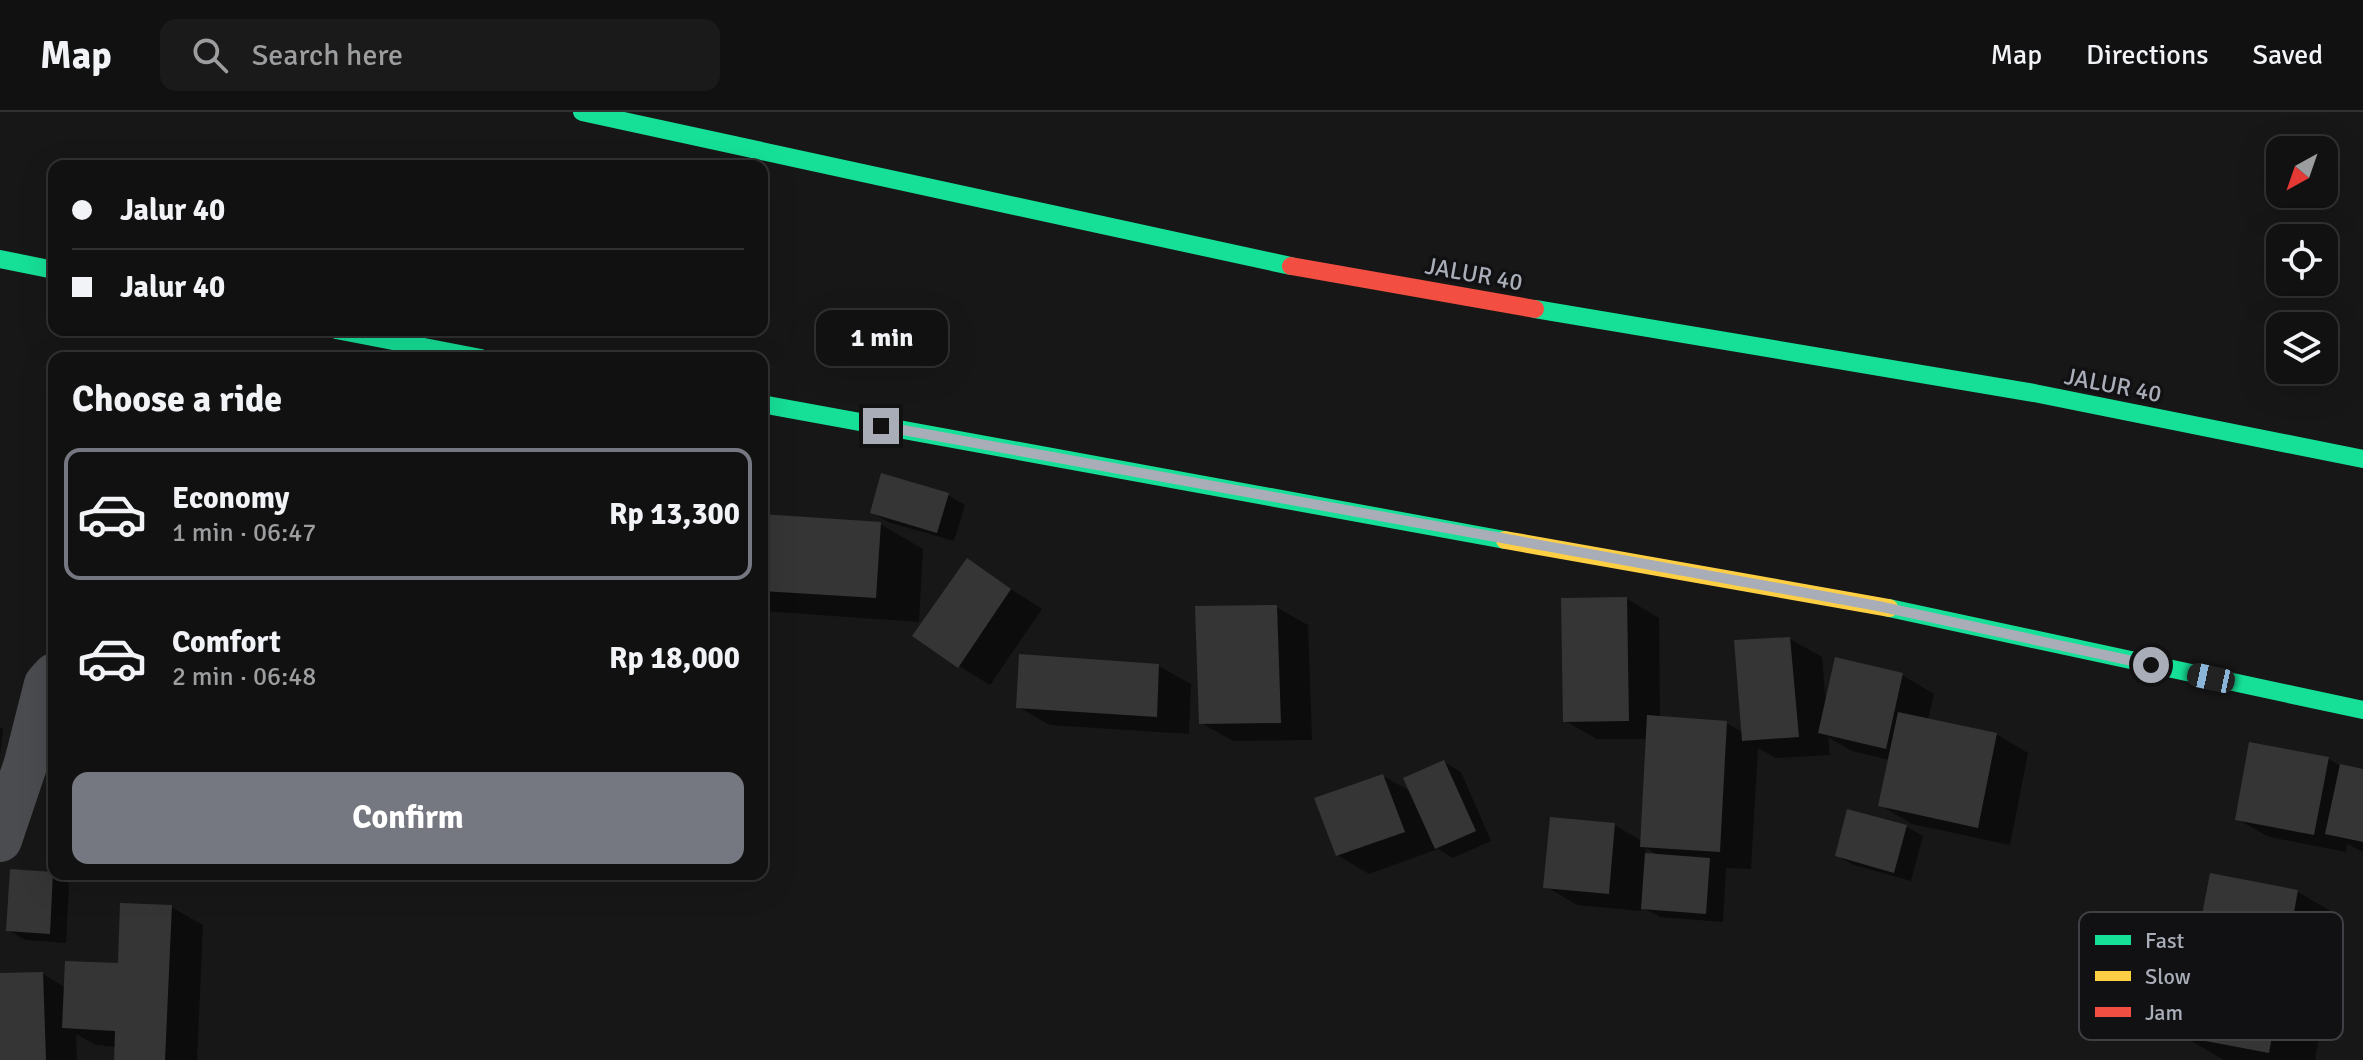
<!DOCTYPE html>
<html lang="en">
<head>
<meta charset="utf-8">
<style>
  body { margin:0; font-family:Signika,sans-serif; background:#1a1a1a; color:#f1f3f6; height:100vh; display:flex; flex-direction:column; font-size:30px; white-space:nowrap }
  * { box-sizing:border-box; margin:0 }
  p { font-size:26px; color:#9c9d9f }
  .icon { flex:none; width:44px; height:44px; fill:none; stroke:currentColor; stroke-width:2; stroke-linecap:round; stroke-linejoin:round }
  .map { position:relative; flex:1; overflow:hidden }
  .drawer { position:absolute; left:48px; top:240px; width:720px; height:528px; display:flex; flex-direction:column; background:#111; border-radius:16px; box-shadow:0 8px 32px #0002,0 0 0 2px #303131 }
  .drawer>* { flex:none }
  .banner { position:absolute; left:48px; top:48px; width:720px; height:176px; border-radius:16px; box-shadow:0 8px 32px #0002,0 0 0 2px #303131; display:grid; align-content:center; height:176px; padding:0 24px; background:#111 }
  .needle { width:52px; rotate:220deg }
  .tools { position:absolute; left:2266px; top:24px; display:grid; gap:16px }
  .tools a { display:grid; place-items:center; width:72px; height:72px; border-radius:16px; background:#111; box-shadow:0 8px 32px #0002,0 0 0 2px #303131; font-size:40px }
  .end { position:absolute; width:36px; height:36px; margin:-18px; border:10px solid #a8adb8; background:#111; box-shadow:0 0 0 4px #111 }
  .from { border-radius:50% }
  .bubble { position:absolute; height:56px; border-radius:16px; background:#111; box-shadow:0 8px 32px #0002,0 0 0 2px #303131; font-size:26px; font-weight:700; line-height:56px; text-align:center }
  .car { position:absolute; width:24px; height:48px; margin:-24px -12px; border-radius:10px; box-shadow:0 0 6px 2px #0007; background:linear-gradient(#222 24%,#8ab4d8 0 40%,#222 0 76%,#8ab4d8 0 86%,#222 0) }
  .banner b { display:flex; align-items:center; gap:28px; height:76px; font-size:30px }
  .banner b+b { border-top:2px solid #303131 }
  .banner i { width:20px; height:20px; background:#f1f3f6 }
  ul { padding:0; list-style:none }
  li { display:flex; align-items:center; gap:24px; height:132px; margin:0 16px 12px; padding:0 8px; border:4px solid transparent; border-radius:16px }
  li div { flex:1 }
  li b { display:block; font-size:30px }
  li em { font-style:normal; font-weight:700 }
  li.on { border-color:#757880 }
  li>.icon { width:72px; height:72px; stroke-width:1.5 }
  h2 { padding:0 24px; font-size:36px; line-height:96px }
  .cta { display:flex; gap:16px; margin-top:auto; padding:16px 24px }
  .cta a { flex:1; height:92px; border-radius:16px; background:#757880; color:#fff; font-size:32px; font-weight:700; line-height:92px; text-align:center }
  header { display:flex; align-items:center; gap:48px; box-sizing:border-box; height:112px; padding:0 40px; background:#111; border-bottom:2px solid #303131 }
  header strong { font-size:38px }
  nav { display:flex; gap:44px; margin-inline-start:auto; font-size:28px }
  .search { width:560px; height:72px; background:#1a1a1a; display:flex; align-items:center; gap:20px; box-sizing:border-box; padding:0 28px; border-radius:16px; color:#9c9d9f; font-size:30px }
  .map>svg:first-child { display:block }
  .shadow { fill:#0007; fill-rule:evenodd }
  .building { fill:#353536 }
  .lines { fill:none; stroke-linecap:round; stroke-linejoin:round }
  .street { stroke:#4b4c50; stroke-width:44 }
  .fast { stroke:#16e098; stroke-width:18 }
  .slow { stroke:#ffcf43; stroke-width:18 }
  .jam { stroke:#f24e42; stroke-width:18 }
  .route { stroke:#a8adb8; stroke-width:10 }
  .labels { text-anchor:middle; dominant-baseline:central; stroke-width:7; stroke-linejoin:round; paint-order:stroke }
  .street-label { font-size:24px; fill:#a8adb8; stroke:#111113 }
  .key { fill:#111113; stroke:#3e4045; stroke-width:2 }
  .key-label { font-size:22px; fill:#a8adb8 }
</style>
</head>
<body>
<header>
<strong>Map</strong>
<div class="search"><svg class="icon" aria-label="search" viewBox="0 0 24 24"><circle cx="10" cy="10" r="6"/><path d="M15 15l6 6"/></svg>Search here</div>
<nav><a>Map</a><a>Directions</a><a>Saved</a></nav>
</header>
<div class="map">
<svg width="2363" height="948" viewBox="0 0 2363 948">
  <rect width="100%" height="100%" fill="#171717"/>
  <g class="shadow">
    <path d="M882 364 948 383 965 393 954 429 888 410 872 400Z"/>
    <path d="M762 404 880 412 923 437 919 510 762 499Z"/>
    <path d="M967 449 1042 497 990 573 959 554Z"/>
    <path d="M1627 487 1659 506 1660 606 1726 611 1744 621 1790 527 1822 545 1826 592 1902 563 1934 582 1928 608 1996 622 2028 641 2010 733 1912 712 1880 693 1890 648 1852 639 1828 625 1830 643 1776 646 1758 636 1751 757 1726 756 1723 810 1660 805 1641 795V799L1577 793 1545 774 1614 713 1642 729 1648 627H1597L1565 609ZM1646 736 1660 744 1645 743Z"/>
    <path d="M1276 495 1308 513 1312 628 1233 629 1201 611Z"/>
    <path d="M1159 554 1191 572 1189 622 1050 613 1018 595Z"/>
    <path d="M0 615 3 617 0 644Z"/>
    <path d="M2251 633 2329 647 2340 654 2363 659V740L2347 732 2346 740 2269 725 2237 707Z"/>
    <path d="M1444 650 1461 660 1491 729 1453 746 1438 737 1369 762 1337 743 1383 664 1412 680Z"/>
    <path d="M1848 699 1907 715 1923 724 1911 769 1854 753 1837 744Z"/>
    <path d="M53 762 69 771 66 831 25 828 8 818Z"/>
    <path d="M2211 764 2298 780 2341 805 2315 948H2224L2181 923Z"/>
    <path d="M171 795 203 813 197 948H116V935L96 933 76 922 77 948H0V863L43 862 66 876 119 854Z"/>
  </g>
  <g class="building">
    <path d="M881 361 949 381 937 421 870 401Z"/>
    <path d="M762 402 881 410 876 486 762 479Z"/>
    <path d="M967 446 1011 477 958 556 912 524Z"/>
    <path d="M1627 485 1629 609 1563 610 1561 486Z"/>
    <path d="M1277 493 1281 611 1199 612 1195 494Z"/>
    <path d="M1790 525 1799 625 1742 629 1734 528Z"/>
    <path d="M1019 542 1159 552 1157 605 1016 596Z"/>
    <path d="M1835 545 1903 561 1886 637 1818 621Z"/>
    <path d="M1898 600 1997 621 1978 716 1878 694Z"/>
    <path d="M1647 603 1727 609 1720 740 1640 735Z"/>
    <path d="M2249 630 2329 645 2314 723 2235 708Z"/>
    <path d="M1444 648 1476 719 1435 737 1403 666Z"/>
    <path d="M2340 652 2363 657V730L2325 722Z"/>
    <path d="M1383 662 1405 720 1336 744 1314 686Z"/>
    <path d="M1847 697 1907 713 1894 761 1835 744Z"/>
    <path d="M1550 705 1615 711 1609 782 1543 776Z"/>
    <path d="M1645 741 1710 746 1706 802 1641 797Z"/>
    <path d="M10 757 53 760 50 822 6 819Z"/>
    <path d="M2210 761 2298 778 2269 941 2179 924Z"/>
    <path d="M120 791 172 793 165 948H114L115 919 62 916 65 849 118 851Z"/>
    <path d="M43 860 46 948H0V861Z"/>
  </g>
  <g class="lines">
    <path class="street" d="M0 728 26 651 46 572 54 563"/>
    <g class="fast">
      <path d="M582 0 1291 154"/>
      <path d="M0 147 54 158"/>
      <path d="M1535 197 2034 281 2363 347"/>
      <path d="M336 218 481 246"/>
      <path d="M762 292 1505 428"/>
      <path d="M1889 496 2363 598"/>
    </g>
    <path class="slow" d="M1505 428 1889 496"/>
    <path class="jam" d="M1291 154 1535 197"/>
  </g>
  <g class="lines">
    <path class="route" d="M881 314 1878 494 2151 553"/>
  </g>
  <g class="labels">
    <g class="street-label">
      <text transform="translate(1474 162) rotate(10)">JALUR 40</text>
      <text transform="translate(2113 273) rotate(11)">JALUR 40</text>
    </g>
  </g>
  <rect x="2079" y="800" width="264" height="128" rx="12" class="key"/>
  <rect x="2095" y="823" width="36" height="10" fill="#16e098"/>
  <rect x="2095" y="859" width="36" height="10" fill="#ffcf43"/>
  <rect x="2095" y="895" width="36" height="10" fill="#f24e42"/>
  <g class="key-label">
    <text x="2145" y="836">Fast</text>
    <text x="2145" y="872">Slow</text>
    <text x="2145" y="908">Jam</text>
  </g>
</svg>
<div class="tools">
<a><svg class="needle" viewBox="-14 -14 28 28"><path d="M0-13l5 13h-10z" fill="#e53935"/><path d="M0 13l5-13h-10z" fill="#9c9d9f"/></svg></a>
<a><svg class="icon" aria-label="locate" viewBox="0 0 24 24"><circle cx="12" cy="12" r="6"/><path d="M12 2v4M12 18v4M2 12h4M18 12h4"/></svg></a>
<a><svg class="icon" aria-label="layers" viewBox="0 0 24 24"><path d="M12 4l9 5-9 5-9-5zM3 14l9 5 9-5"/></svg></a>
</div>
<i class="end from" style="left:2151px;top:553px"></i>
<i class="end" style="left:881px;top:314px"></i>
<div class="bubble" style="left:816px;top:198px;width:132px">1 min</div>
<i class="car" style="left:2211px;top:566px;rotate:282deg"></i>
<div class="banner">
<b><i class="from"></i>Jalur 40</b>
<b><i></i>Jalur 40</b>
</div>
<section class="drawer">
<h2>Choose a ride</h2>
<ul>
<li class="on"><svg class="icon" aria-label="car" viewBox="0 0 24 24"><path d="M5 17H2v-5l4-1 3-4h7l3 4 3 1v5h-3M9 17h6M6 11h13"/><circle cx="7" cy="17" r="2"/><circle cx="17" cy="17" r="2"/></svg><div><b>Economy</b><p>1 min · 06:47</p></div><em>Rp 13,300</em></li>
<li><svg class="icon" aria-label="car" viewBox="0 0 24 24"><path d="M5 17H2v-5l4-1 3-4h7l3 4 3 1v5h-3M9 17h6M6 11h13"/><circle cx="7" cy="17" r="2"/><circle cx="17" cy="17" r="2"/></svg><div><b>Comfort</b><p>2 min · 06:48</p></div><em>Rp 18,000</em></li>
</ul>
<div class="cta"><a>Confirm</a></div>
</section>
</div>
</body>
</html>
